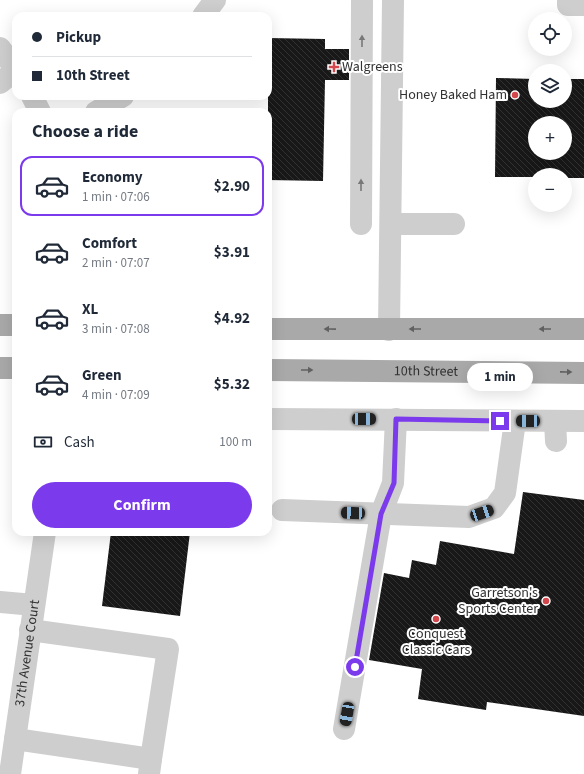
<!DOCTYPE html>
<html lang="en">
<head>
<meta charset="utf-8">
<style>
  body { margin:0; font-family:"Source Sans 3",sans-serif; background:#f6f6f7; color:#1f2937; height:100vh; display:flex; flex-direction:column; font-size:15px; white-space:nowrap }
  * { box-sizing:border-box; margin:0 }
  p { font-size:13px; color:#747a83 }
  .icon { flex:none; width:22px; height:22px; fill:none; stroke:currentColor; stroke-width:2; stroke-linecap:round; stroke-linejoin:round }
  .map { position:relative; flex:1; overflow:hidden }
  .drawer { position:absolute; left:12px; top:108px; width:260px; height:428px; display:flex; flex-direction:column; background:#fff; border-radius:12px; box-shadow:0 4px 16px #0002 }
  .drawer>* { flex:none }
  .guide { position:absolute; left:12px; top:12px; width:260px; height:88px; border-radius:12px; box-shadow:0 4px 16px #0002; display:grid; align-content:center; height:88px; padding:0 20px; background:#fff }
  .buttons { position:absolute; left:528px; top:12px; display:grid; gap:8px }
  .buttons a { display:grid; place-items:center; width:44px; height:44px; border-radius:50%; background:#fff; box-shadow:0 4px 16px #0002; font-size:20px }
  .end { position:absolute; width:18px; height:18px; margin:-9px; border:5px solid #7c3aed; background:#fff; box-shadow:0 0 0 2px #fff }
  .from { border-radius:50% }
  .bubble { position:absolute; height:28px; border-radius:14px; background:#fff; box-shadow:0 4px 16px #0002; font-size:13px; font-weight:700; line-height:28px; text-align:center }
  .car { position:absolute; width:12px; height:24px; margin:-12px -6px; border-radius:5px; box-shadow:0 0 3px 1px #0007; background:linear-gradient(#222 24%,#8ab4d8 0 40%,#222 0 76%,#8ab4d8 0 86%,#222 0) }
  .guide b { display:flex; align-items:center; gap:14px; height:38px; font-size:15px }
  .guide b+b { border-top:1px solid #e0e1e3 }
  .guide i { width:10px; height:10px; background:#1f2937 }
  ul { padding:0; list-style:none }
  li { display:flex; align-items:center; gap:12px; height:60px; margin:0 8px 6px; padding:0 12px; border:2px solid transparent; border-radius:12px }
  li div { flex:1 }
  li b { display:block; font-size:15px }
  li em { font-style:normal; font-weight:700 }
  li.current { border-color:#7c3aed }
  li>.icon { width:36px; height:36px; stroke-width:1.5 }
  h2 { padding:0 20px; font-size:18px; line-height:48px }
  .pay { display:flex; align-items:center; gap:10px; height:44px; padding:0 20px; font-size:15px }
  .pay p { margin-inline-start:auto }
  .primary-button { display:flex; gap:8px; margin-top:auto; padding:8px 20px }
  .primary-button a { flex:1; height:46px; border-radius:24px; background:#7c3aed; color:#fff; font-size:16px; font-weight:700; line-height:46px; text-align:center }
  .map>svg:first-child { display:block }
  .building { fill:url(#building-back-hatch); fill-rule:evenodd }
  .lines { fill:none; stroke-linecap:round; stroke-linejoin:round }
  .minor { stroke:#cecece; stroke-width:22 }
  .major { stroke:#a9a9a9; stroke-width:22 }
  .oneway { fill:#787878 }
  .oneway2 { fill:#616161 }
  .route { stroke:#7c3aed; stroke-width:5 }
  .poi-dot { fill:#d4474c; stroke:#fff; stroke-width:1.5 }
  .labels { text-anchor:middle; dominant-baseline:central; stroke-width:4; stroke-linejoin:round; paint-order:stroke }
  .poi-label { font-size:14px; fill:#313131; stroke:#fff; text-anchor:end }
  .street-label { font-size:14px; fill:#313131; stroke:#fff }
</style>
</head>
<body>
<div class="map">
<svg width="584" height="774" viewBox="0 0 584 774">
  <defs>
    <pattern id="building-back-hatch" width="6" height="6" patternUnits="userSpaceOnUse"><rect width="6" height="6" fill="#181818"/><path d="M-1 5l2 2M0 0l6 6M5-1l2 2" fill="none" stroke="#313131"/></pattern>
  </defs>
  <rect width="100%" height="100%" fill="#fff"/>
  <g class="building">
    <path d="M268 38 325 39V49H349V80H325L323 181 268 180Z"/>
    <path d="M496 78 535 79V101H565V79H584V178H565V175H535V177H495ZM535 123H565V153H535Z"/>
    <path d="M523 492 584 500V716L487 702 486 710 418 699 422 669 369 660 384 573 409 578 412 560 436 565 440 541 514 554Z"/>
    <path d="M111 532H190L180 616 102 606Z"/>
  </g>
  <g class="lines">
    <g class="minor">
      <path d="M568 0V5H584"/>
      <path d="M203 16 215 0"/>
      <path d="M0 48 16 70"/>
      <path d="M0 83 16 70"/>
      <path d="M32 96 40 112"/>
      <path d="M96 112 123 96"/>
      <path d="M361 224 362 1"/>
      <path d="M391 224H454"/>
      <path d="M389 330 393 0"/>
      <path d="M268 419 584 421"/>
      <path d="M555 421 556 441"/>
      <path d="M282 510 469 517 494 508 505 493 515 421"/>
      <path d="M0 602 34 605"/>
      <path d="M30 630 168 649 151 759"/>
      <path d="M344 729 381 514 393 483 396 419"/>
      <path d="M15 739 151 759 149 774"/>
      <path id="s1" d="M10 774 45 532"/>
    </g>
    <g class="major">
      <path d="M0 325H16"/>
      <path d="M268 329H584"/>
      <path d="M0 368H16"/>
      <path id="s2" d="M268 370 584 373"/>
    </g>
  </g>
  <defs><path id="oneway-solid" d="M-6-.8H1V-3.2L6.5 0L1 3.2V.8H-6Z"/></defs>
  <g class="oneway">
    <use href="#oneway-solid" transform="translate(362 41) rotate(-90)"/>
    <use href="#oneway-solid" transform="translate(361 185) rotate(-90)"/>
  </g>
  <g class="oneway2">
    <use href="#oneway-solid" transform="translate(330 329) rotate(-179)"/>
    <use href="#oneway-solid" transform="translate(415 329) rotate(180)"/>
    <use href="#oneway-solid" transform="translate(545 329) rotate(180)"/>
    <use href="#oneway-solid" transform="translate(307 370)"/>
    <use href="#oneway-solid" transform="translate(566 372) rotate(1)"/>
  </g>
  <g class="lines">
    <path class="route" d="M355 667 381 514 394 483 396 419 500 421"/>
  </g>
  <g class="poi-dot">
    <path d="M332 61h4v4h4v4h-4v4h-4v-4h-4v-4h4z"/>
    <circle cx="515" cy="95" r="4"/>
    <circle cx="546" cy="601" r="4"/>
    <circle cx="436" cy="619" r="4"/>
  </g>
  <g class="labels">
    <g class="poi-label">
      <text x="342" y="67" text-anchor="start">Walgreens</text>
      <text x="507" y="95">Honey Baked Ham</text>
      <text x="538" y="593">Garretson's<tspan x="538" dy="16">Sports Center</tspan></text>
      <text x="436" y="634" text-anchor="middle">Conquest<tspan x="436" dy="16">Classic Cars</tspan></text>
    </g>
    <g class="street-label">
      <text stroke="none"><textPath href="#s2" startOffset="158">10th Street</textPath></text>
      <text stroke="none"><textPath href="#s1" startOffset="122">37th Avenue Court</textPath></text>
    </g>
  </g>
</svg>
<div class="buttons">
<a><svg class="icon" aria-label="locate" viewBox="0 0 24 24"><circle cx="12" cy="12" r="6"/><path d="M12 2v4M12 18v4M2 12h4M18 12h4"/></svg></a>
<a><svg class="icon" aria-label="layers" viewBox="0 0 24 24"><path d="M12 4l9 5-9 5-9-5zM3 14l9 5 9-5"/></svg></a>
<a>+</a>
<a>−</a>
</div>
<i class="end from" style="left:355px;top:667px"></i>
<i class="end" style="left:500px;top:421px"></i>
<div class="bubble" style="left:467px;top:363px;width:66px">1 min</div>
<i class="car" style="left:364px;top:419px;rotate:90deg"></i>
<i class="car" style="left:528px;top:421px;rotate:270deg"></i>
<i class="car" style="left:353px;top:513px;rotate:272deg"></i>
<i class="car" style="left:482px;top:513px;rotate:71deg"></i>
<i class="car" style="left:347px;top:714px;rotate:190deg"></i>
<div class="guide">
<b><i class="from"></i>Pickup</b>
<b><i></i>10th Street</b>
</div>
<section class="drawer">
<h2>Choose a ride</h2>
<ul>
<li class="current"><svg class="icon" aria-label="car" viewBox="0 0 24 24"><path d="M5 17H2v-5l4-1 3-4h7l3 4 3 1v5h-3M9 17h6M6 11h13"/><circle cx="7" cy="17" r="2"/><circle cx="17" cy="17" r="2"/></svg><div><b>Economy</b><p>1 min · 07:06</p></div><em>$2.90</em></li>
<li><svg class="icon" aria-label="car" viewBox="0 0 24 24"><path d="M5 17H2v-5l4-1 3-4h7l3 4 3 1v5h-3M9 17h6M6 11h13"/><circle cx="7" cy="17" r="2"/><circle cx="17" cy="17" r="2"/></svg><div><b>Comfort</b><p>2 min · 07:07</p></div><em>$3.91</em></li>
<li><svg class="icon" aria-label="car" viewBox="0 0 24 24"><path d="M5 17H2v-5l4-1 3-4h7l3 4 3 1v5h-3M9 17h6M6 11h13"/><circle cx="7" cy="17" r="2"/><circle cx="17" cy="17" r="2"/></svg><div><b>XL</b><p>3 min · 07:08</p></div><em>$4.92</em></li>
<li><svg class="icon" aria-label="car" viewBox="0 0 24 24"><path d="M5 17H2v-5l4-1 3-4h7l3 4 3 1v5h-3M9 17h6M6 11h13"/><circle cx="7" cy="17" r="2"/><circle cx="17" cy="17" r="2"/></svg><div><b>Green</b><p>4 min · 07:09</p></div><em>$5.32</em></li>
</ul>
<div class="pay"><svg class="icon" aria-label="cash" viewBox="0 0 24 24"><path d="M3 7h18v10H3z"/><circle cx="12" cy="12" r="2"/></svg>Cash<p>100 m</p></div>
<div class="primary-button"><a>Confirm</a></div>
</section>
</div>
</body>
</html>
